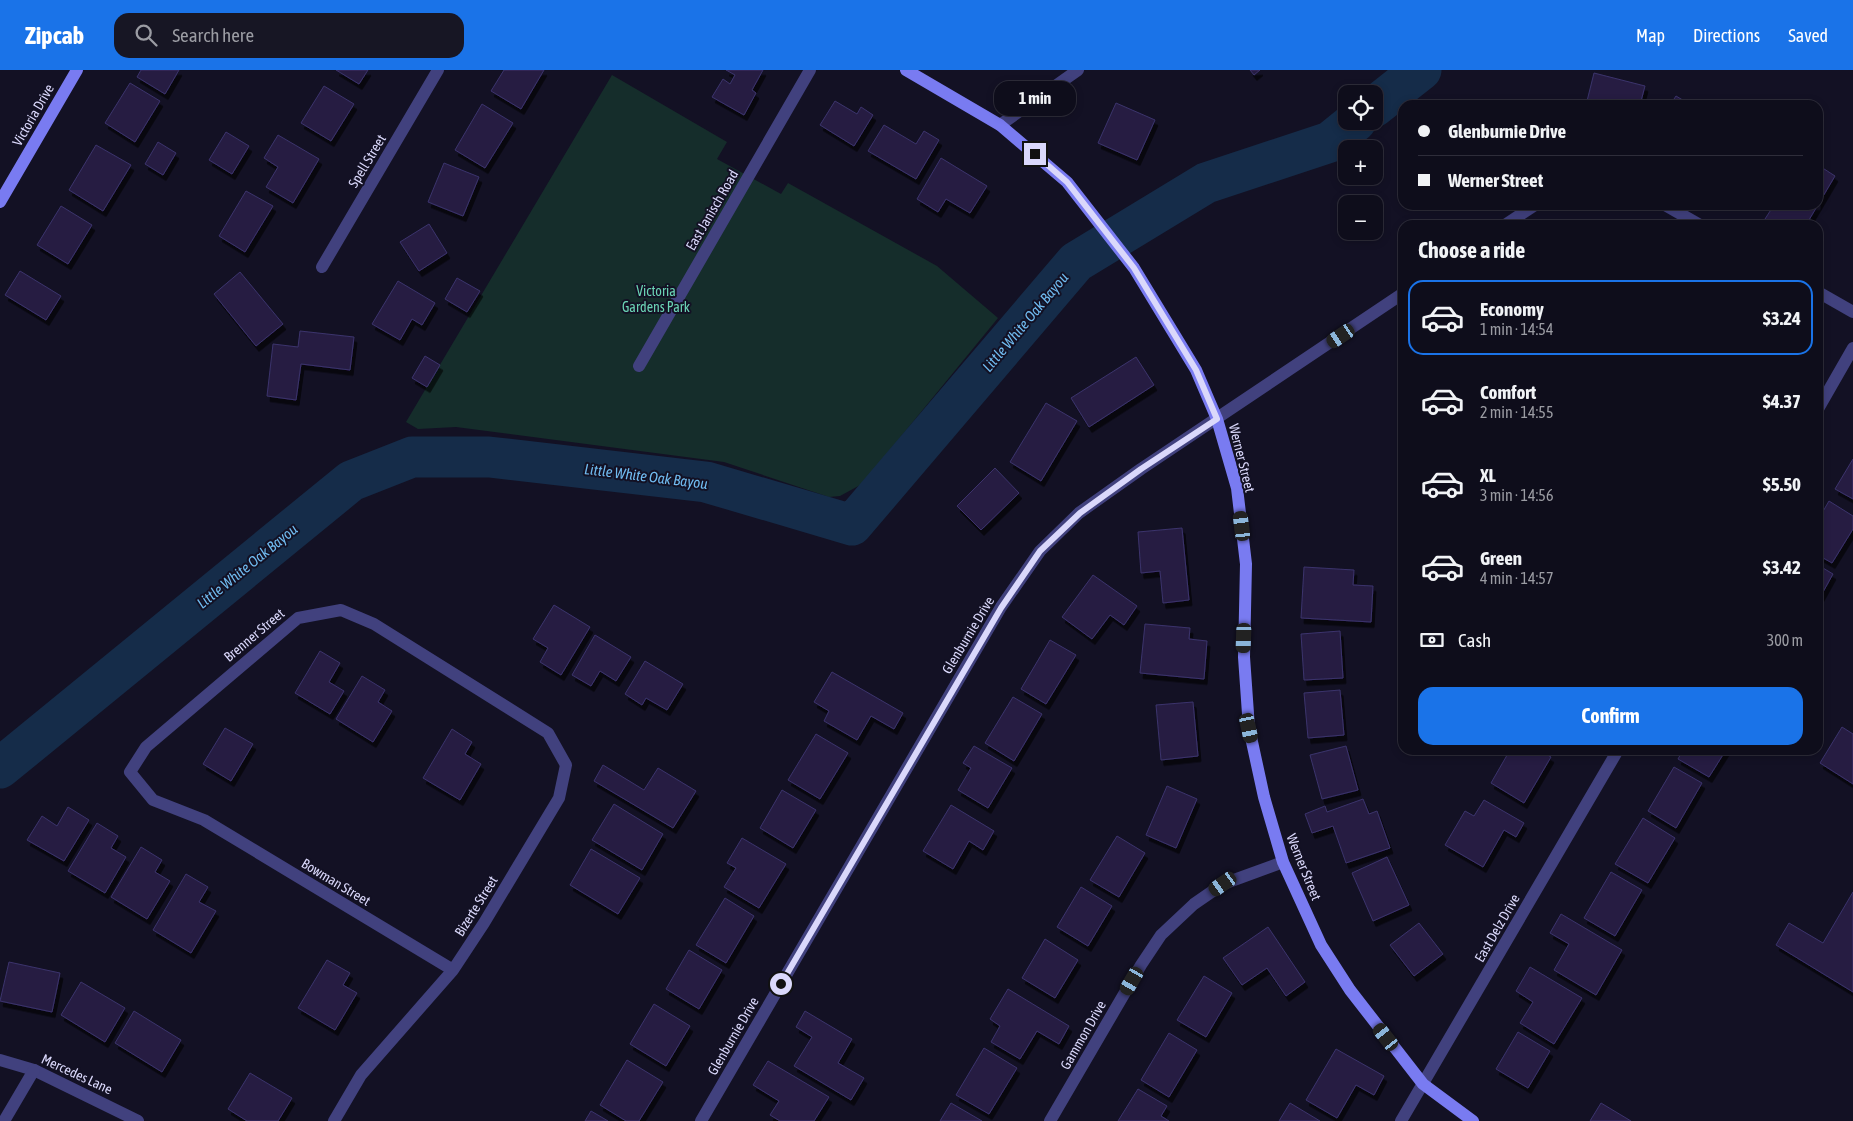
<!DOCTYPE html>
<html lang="en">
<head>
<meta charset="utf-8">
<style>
  body { margin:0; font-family:"Asap Condensed",sans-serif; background:#171624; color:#f1f3f6; height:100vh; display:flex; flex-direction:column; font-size:19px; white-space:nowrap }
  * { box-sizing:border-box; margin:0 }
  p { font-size:16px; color:#9b9ca3 }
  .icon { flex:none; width:28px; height:28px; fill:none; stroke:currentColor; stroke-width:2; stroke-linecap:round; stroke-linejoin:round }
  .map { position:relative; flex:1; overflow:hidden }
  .sheet { position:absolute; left:1398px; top:150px; width:425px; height:535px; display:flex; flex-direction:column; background:#0e0d1b; border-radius:15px; box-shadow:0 2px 8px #0003,0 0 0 1px #2e2d3a }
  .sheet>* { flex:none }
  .guide { position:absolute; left:1398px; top:30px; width:425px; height:110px; border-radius:15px; box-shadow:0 2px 8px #0003,0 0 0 1px #2e2d3a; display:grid; align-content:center; height:110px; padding:0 20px; background:#0e0d1b }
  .controls { position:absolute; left:1338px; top:15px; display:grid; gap:10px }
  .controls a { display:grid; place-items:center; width:45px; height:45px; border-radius:10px; background:#0e0d1b; box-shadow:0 2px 8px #0003,0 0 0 1px #2e2d3a; font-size:25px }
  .end { position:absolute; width:22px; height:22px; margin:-11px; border:6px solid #dad8fb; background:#111; box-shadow:0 0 0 2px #111 }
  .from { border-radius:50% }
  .bubble { position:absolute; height:35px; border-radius:15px; background:#0e0d1b; box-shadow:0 2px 8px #0003,0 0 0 1px #2e2d3a; font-size:16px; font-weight:700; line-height:35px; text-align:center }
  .car { position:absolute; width:15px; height:30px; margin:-15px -8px; border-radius:6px; box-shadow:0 0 4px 1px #0007; background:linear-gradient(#222 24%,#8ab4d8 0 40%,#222 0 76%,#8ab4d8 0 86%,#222 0) }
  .guide b { display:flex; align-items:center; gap:18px; height:48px; font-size:19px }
  .guide b+b { border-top:1px solid #2e2d3a }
  .guide i { width:12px; height:12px; background:#f1f3f6 }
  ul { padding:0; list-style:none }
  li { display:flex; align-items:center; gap:15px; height:75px; margin:0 10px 8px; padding:0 10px; border:2px solid transparent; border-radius:15px }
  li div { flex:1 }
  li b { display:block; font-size:19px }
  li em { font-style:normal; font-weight:700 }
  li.active { border-color:#1a73e8 }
  li>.icon { width:45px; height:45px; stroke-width:1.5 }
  h2 { padding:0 20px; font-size:22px; line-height:60px }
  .pay { display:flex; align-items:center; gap:12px; height:55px; padding:0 20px; font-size:19px }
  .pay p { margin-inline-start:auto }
  .primary-button { display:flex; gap:10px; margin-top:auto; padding:10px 20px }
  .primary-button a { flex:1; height:58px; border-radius:15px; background:#1a73e8; color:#fff; font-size:20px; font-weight:700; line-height:58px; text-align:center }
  header { display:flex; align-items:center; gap:30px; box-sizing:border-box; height:70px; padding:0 25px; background:#1a73e8; color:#fff }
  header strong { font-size:24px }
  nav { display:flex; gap:28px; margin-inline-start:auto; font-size:18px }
  .search { width:350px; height:45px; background:#171624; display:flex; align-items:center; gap:12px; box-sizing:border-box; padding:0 18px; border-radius:15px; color:#9b9ca3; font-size:19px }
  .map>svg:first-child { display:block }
  .green { fill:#152d2b }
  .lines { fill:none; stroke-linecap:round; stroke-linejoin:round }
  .river { stroke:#152c49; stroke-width:41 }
  .building { fill:#251f43; stroke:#3c336c; filter:url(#shadow) }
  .street { stroke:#41417e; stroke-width:12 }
  .secondary { stroke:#797bf1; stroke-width:12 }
  .route { stroke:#dad8fb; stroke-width:6 }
  .labels { text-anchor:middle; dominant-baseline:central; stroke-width:4; stroke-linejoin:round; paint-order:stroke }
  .street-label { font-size:14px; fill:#dad8fb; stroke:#131124 }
  .park-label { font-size:14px; fill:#6bd4b5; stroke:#131124 }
  .water-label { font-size:15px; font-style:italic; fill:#70bbf0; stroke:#131124 }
</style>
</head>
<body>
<header>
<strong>Zipcab</strong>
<div class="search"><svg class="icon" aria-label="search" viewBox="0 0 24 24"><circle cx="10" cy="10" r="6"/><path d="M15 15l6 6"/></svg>Search here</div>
<nav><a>Map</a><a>Directions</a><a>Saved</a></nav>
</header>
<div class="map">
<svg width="1853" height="1051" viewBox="0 0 1853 1051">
  <defs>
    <filter id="shadow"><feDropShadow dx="3" dy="5.5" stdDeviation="0" flood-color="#0009"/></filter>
  </defs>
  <rect width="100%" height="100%" fill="#131124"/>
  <path class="green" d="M612 5 727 72 717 89 781 124 788 113 937 196 998 248 862 414 840 426 829 427 724 392 456 357 418 359 406 352Z"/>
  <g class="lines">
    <g class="river">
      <path d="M1374 37 1421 0"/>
      <path d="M0 698 351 411 412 387H489L706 412 852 455 1076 192 1206 113 1330 72 1356 51"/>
    </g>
  </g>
  <g class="building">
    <path d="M141 0H179L165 24 137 7Z"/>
    <path d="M336 0H368L359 14Z"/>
    <path d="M504 0H544L521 39 491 21Z"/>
    <path d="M726 0H763L752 20 756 23 744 45 712 27 723 9 730 14 735 5Z"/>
    <path d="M1250 0H1260L1254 5Z"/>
    <path d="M1594 3 1645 16 1640 35H1586Z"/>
    <path d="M130 13 160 31 135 72 105 53Z"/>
    <path d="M324 16 354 34 331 71 301 53Z"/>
    <path d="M1676 26 1691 35H1670Z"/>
    <path d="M835 31 857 44 861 37 873 45 854 76 820 55Z"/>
    <path d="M1116 33 1155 50 1137 90 1098 73Z"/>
    <path d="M482 34 513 53 485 98 455 80Z"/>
    <path d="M884 55 916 74 924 61 939 70 916 109 868 81Z"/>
    <path d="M226 62 249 76 232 104 209 90Z"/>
    <path d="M278 65 319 89 293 133 266 117 278 97 264 88Z"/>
    <path d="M158 72 176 83 163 105 145 94Z"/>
    <path d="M96 75 131 95 103 141 69 120Z"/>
    <path d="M941 88 987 116 970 143 946 129 938 142 917 129Z"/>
    <path d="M444 93 479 107 463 146 428 132Z"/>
    <path d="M1818 95 1835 106 1806 155H1776L1765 149 1774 135H1818Z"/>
    <path d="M246 121 273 136 245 182 219 166Z"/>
    <path d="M61 136 92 155 68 194 37 175Z"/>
    <path d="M429 154 447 183 419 201 400 172Z"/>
    <path d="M20 201 61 226 46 250 5 225Z"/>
    <path d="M240 202 283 254 256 276 214 224Z"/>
    <path d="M457 208 480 221 467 242 445 229Z"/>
    <path d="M398 211 435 233 422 255 412 249 400 270 372 254Z"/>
    <path d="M300 261 354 267 350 300 301 294 296 330 267 326 273 274 298 277Z"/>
    <path d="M425 286 440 295 427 317 412 308Z"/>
    <path d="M1136 287 1154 315 1089 357 1071 328Z"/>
    <path d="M1046 333 1077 351 1041 411 1010 392Z"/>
    <path d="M1853 389V429L1835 419Z"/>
    <path d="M995 398 1019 423 981 460 957 436Z"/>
    <path d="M1829 431 1853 446V459L1832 493 1818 485V450Z"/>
    <path d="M1182 458 1189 530 1163 533 1160 501 1141 503 1138 462Z"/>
    <path d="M1818 495 1833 504 1818 531Z"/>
    <path d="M1304 497 1354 500 1353 515 1373 516 1371 552 1301 548Z"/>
    <path d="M1093 505 1137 536 1124 555 1110 545 1092 569 1062 547Z"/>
    <path d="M554 535 590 557 561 605 540 592 548 578 533 569Z"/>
    <path d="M1145 554 1190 558 1189 569 1207 571 1204 609 1140 603Z"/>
    <path d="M1340 561 1343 608 1304 610 1301 564Z"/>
    <path d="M595 565 631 587 616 611 600 601 591 616 572 605Z"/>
    <path d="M1050 570 1076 585 1046 634 1021 619Z"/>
    <path d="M320 581 340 593 329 612 344 621 330 644 295 623Z"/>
    <path d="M645 591 683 614 667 640 646 628 642 635 625 624Z"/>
    <path d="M832 602 903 643 894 659 871 646 857 670 824 651 829 641 814 632Z"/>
    <path d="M362 606 385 620 378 632 392 641 373 672 336 649Z"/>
    <path d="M1340 620 1344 665 1308 668 1304 623Z"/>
    <path d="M1013 627 1042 644 1014 691 985 673Z"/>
    <path d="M1193 632 1198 686 1161 690 1156 635Z"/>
    <path d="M1842 657 1853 664V714L1820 693Z"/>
    <path d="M225 658 253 674 231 711 203 694Z"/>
    <path d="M452 659 472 672 465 684 481 694 460 730 423 708Z"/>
    <path d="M816 664 848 683 820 729 788 710Z"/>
    <path d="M974 676 1012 698 988 738 958 720 971 698 963 693Z"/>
    <path d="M1346 676 1358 720 1322 729 1310 685Z"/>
    <path d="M1510 680H1539L1551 687 1524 733 1491 713Z"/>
    <path d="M1683 680H1726L1709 707 1678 689Z"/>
    <path d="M603 695 644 720 658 698 696 721 673 758 594 711Z"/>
    <path d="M1674 697 1702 713 1676 758 1648 741Z"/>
    <path d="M1167 716 1197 729 1176 778 1146 765Z"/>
    <path d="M782 720 816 740 793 778 760 758Z"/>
    <path d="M1363 729 1369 744 1377 741 1390 778 1346 793 1333 756 1312 763 1305 744 1325 736 1327 742Z"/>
    <path d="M1484 730 1524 753 1516 767 1504 760 1483 797 1445 775 1465 741 1474 746Z"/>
    <path d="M614 734 663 764 642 800 592 770Z"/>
    <path d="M951 735 994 761 983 780 969 771 953 799 923 781Z"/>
    <path d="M68 737 89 750 64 791 27 770 42 746 57 756Z"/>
    <path d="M1643 748 1675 768 1648 813 1615 794Z"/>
    <path d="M97 753 118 766 111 778 126 787 105 823 68 801Z"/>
    <path d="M1117 766 1145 783 1119 827 1090 810Z"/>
    <path d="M742 768 786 794 759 838 724 817 736 798 727 793Z"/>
    <path d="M141 777 162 790 155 802 170 811 147 849 111 827Z"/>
    <path d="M591 779 640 808 618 844 570 815Z"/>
    <path d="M1387 787 1409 835 1373 851 1352 803Z"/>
    <path d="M1611 802 1642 820 1615 866 1584 848Z"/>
    <path d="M186 804 208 817 199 832 216 841 191 883 153 860Z"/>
    <path d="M1081 817 1112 836 1088 876 1057 857Z"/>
    <path d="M1853 822V922L1776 875 1789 853 1823 873Z"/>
    <path d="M725 828 754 846 726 893 696 875Z"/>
    <path d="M1561 844 1622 880 1596 925 1554 900 1569 874 1550 863Z"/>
    <path d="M1419 853 1443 884 1414 906 1390 875Z"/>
    <path d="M1268 857 1305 912 1286 926 1267 898 1242 915 1223 888Z"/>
    <path d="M1045 869 1078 890 1055 928 1022 908Z"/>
    <path d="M689 880 722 900 699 939 666 919Z"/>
    <path d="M327 890 350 903 343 915 357 923 335 960 298 938Z"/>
    <path d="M9 892 60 903 52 942 0 931Z"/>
    <path d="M1530 897 1582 928 1554 974 1520 953 1533 932 1516 921Z"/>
    <path d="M1204 906 1232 923 1206 967 1177 950Z"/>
    <path d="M81 912 125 938 105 972 61 945Z"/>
    <path d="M1008 919 1069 956 1059 974 1037 961 1020 989 991 972 1000 956 990 949Z"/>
    <path d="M654 934 690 956 666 996 630 974Z"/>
    <path d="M134 941 181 970 162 1002 115 973Z"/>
    <path d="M805 941 852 969 838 993 864 1008 851 1030 794 996 812 967 796 957Z"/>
    <path d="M1518 962 1550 981 1528 1018 1496 999Z"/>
    <path d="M1169 963 1197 980 1169 1027 1141 1010Z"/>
    <path d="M984 978 1017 998 989 1044 956 1025Z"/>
    <path d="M1336 979 1384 1006 1374 1025 1356 1015 1337 1048 1306 1030Z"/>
    <path d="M627 990 663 1012 639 1051H626L600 1035Z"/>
    <path d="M768 991 829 1027 814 1051H780L770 1045 779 1031 753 1015Z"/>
    <path d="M250 1003 292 1028 278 1051H247L228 1039Z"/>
    <path d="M1138 1019 1167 1036 1161 1046 1169 1051H1118Z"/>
    <path d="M951 1033 982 1051H940Z"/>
    <path d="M1290 1033 1320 1051H1279Z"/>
    <path d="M1601 1033 1631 1051H1590Z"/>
    <path d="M591 1041 608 1051H585Z"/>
  </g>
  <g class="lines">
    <g class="street">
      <path d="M1000 55 1078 0"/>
      <path d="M1665 135 1700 155"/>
      <path d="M1505 155 1535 135"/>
      <path d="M322 197 438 0"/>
      <path d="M1818 222 1853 242"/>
      <path d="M639 296 810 0"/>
      <path d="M1818 339 1853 278"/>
      <path d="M0 990 34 1000 138 1051"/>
      <path d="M4 1051 34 1000"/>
      <path d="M334 1051 361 1005 453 900 484 853 559 728 566 695 548 663 374 554 341 540 298 548 146 677 130 702 153 730 204 750 453 900"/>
      <path d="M701 1051 1001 537 1040 481 1079 443 1141 399 1402 224"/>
      <path d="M1050 1051 1141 895 1161 865 1194 834 1223 814 1283 792"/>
      <path d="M1401 1051 1618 680"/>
    </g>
    <g class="secondary">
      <path d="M906 0 1000 55 1067 112 1134 198 1196 300 1217 349 1237 418 1246 494 1244 587 1249 658 1264 727 1283 792 1321 875 1350 920 1423 1014 1473 1051"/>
      <path d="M0 132 77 0"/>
    </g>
  </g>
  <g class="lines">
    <path class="route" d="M781 914 1001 538 1040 481 1080 443 1141 399 1217 349 1196 300 1134 198 1067 112 1035 84"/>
  </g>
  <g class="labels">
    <g class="street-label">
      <text transform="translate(33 45) rotate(-60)">Victoria Drive</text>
      <text transform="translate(367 91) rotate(-59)">Spell Street</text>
      <text transform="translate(712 140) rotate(-60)">East Janisch Road</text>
      <text transform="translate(1242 388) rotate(76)">Werner Street</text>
      <text transform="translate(254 565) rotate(-40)">Brenner Street</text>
      <text transform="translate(968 565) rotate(-59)">Glenburnie Drive</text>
      <text transform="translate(1304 797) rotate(68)">Werner Street</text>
      <text transform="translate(336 812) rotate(31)">Bowman Street</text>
      <text transform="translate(476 836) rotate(-58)">Bizerte Street</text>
      <text transform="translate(1497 858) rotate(-60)">East Delz Drive</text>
      <text transform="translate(1083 965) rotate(-60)">Gammon Drive</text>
      <text transform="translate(733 966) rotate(-60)">Glenburnie Drive</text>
      <text transform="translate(77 1004) rotate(25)">Mercedes Lane</text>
    </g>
    <g class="park-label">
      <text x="656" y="221">Victoria<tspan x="656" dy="16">Gardens Park</tspan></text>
    </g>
    <g class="water-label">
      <text transform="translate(1025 252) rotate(-50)">Little White Oak Bayou</text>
      <text transform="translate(646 406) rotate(7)">Little White Oak Bayou</text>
      <text transform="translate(247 496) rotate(-39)">Little White Oak Bayou</text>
    </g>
  </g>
</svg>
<div class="controls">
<a><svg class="icon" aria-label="locate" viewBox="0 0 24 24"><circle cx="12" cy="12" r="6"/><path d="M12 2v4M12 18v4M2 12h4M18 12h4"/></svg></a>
<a>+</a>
<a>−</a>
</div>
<i class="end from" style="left:781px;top:914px"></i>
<i class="end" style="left:1035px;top:84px"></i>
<div class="bubble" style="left:994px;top:11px;width:82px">1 min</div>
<i class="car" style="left:1341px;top:266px;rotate:236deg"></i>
<i class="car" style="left:1242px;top:456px;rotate:353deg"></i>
<i class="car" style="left:1244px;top:568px;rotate:182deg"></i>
<i class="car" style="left:1249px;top:658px;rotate:168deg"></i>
<i class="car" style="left:1223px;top:814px;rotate:235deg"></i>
<i class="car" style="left:1132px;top:911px;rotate:210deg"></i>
<i class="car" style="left:1386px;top:967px;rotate:322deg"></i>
<div class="guide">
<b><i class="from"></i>Glenburnie Drive</b>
<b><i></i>Werner Street</b>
</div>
<section class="sheet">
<h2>Choose a ride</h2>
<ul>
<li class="active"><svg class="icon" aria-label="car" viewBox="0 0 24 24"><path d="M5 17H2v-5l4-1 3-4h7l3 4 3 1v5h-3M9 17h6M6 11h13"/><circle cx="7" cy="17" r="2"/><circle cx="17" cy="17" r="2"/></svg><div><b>Economy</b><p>1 min · 14:54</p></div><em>$3.24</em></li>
<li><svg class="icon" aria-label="car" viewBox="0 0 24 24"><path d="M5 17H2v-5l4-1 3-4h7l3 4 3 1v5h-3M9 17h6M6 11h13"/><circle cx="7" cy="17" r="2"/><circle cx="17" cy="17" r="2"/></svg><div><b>Comfort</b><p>2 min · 14:55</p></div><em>$4.37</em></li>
<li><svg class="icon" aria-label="car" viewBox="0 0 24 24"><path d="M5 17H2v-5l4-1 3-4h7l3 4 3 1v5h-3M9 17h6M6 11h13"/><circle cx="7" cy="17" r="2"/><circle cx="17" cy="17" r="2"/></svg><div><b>XL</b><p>3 min · 14:56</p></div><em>$5.50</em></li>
<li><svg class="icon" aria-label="car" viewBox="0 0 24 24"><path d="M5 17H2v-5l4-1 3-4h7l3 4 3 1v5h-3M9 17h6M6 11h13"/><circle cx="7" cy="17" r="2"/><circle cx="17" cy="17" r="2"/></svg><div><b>Green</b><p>4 min · 14:57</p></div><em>$3.42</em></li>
</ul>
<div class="pay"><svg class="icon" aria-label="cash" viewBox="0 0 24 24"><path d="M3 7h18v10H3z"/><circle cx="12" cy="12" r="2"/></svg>Cash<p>300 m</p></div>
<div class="primary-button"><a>Confirm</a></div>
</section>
</div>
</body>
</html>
